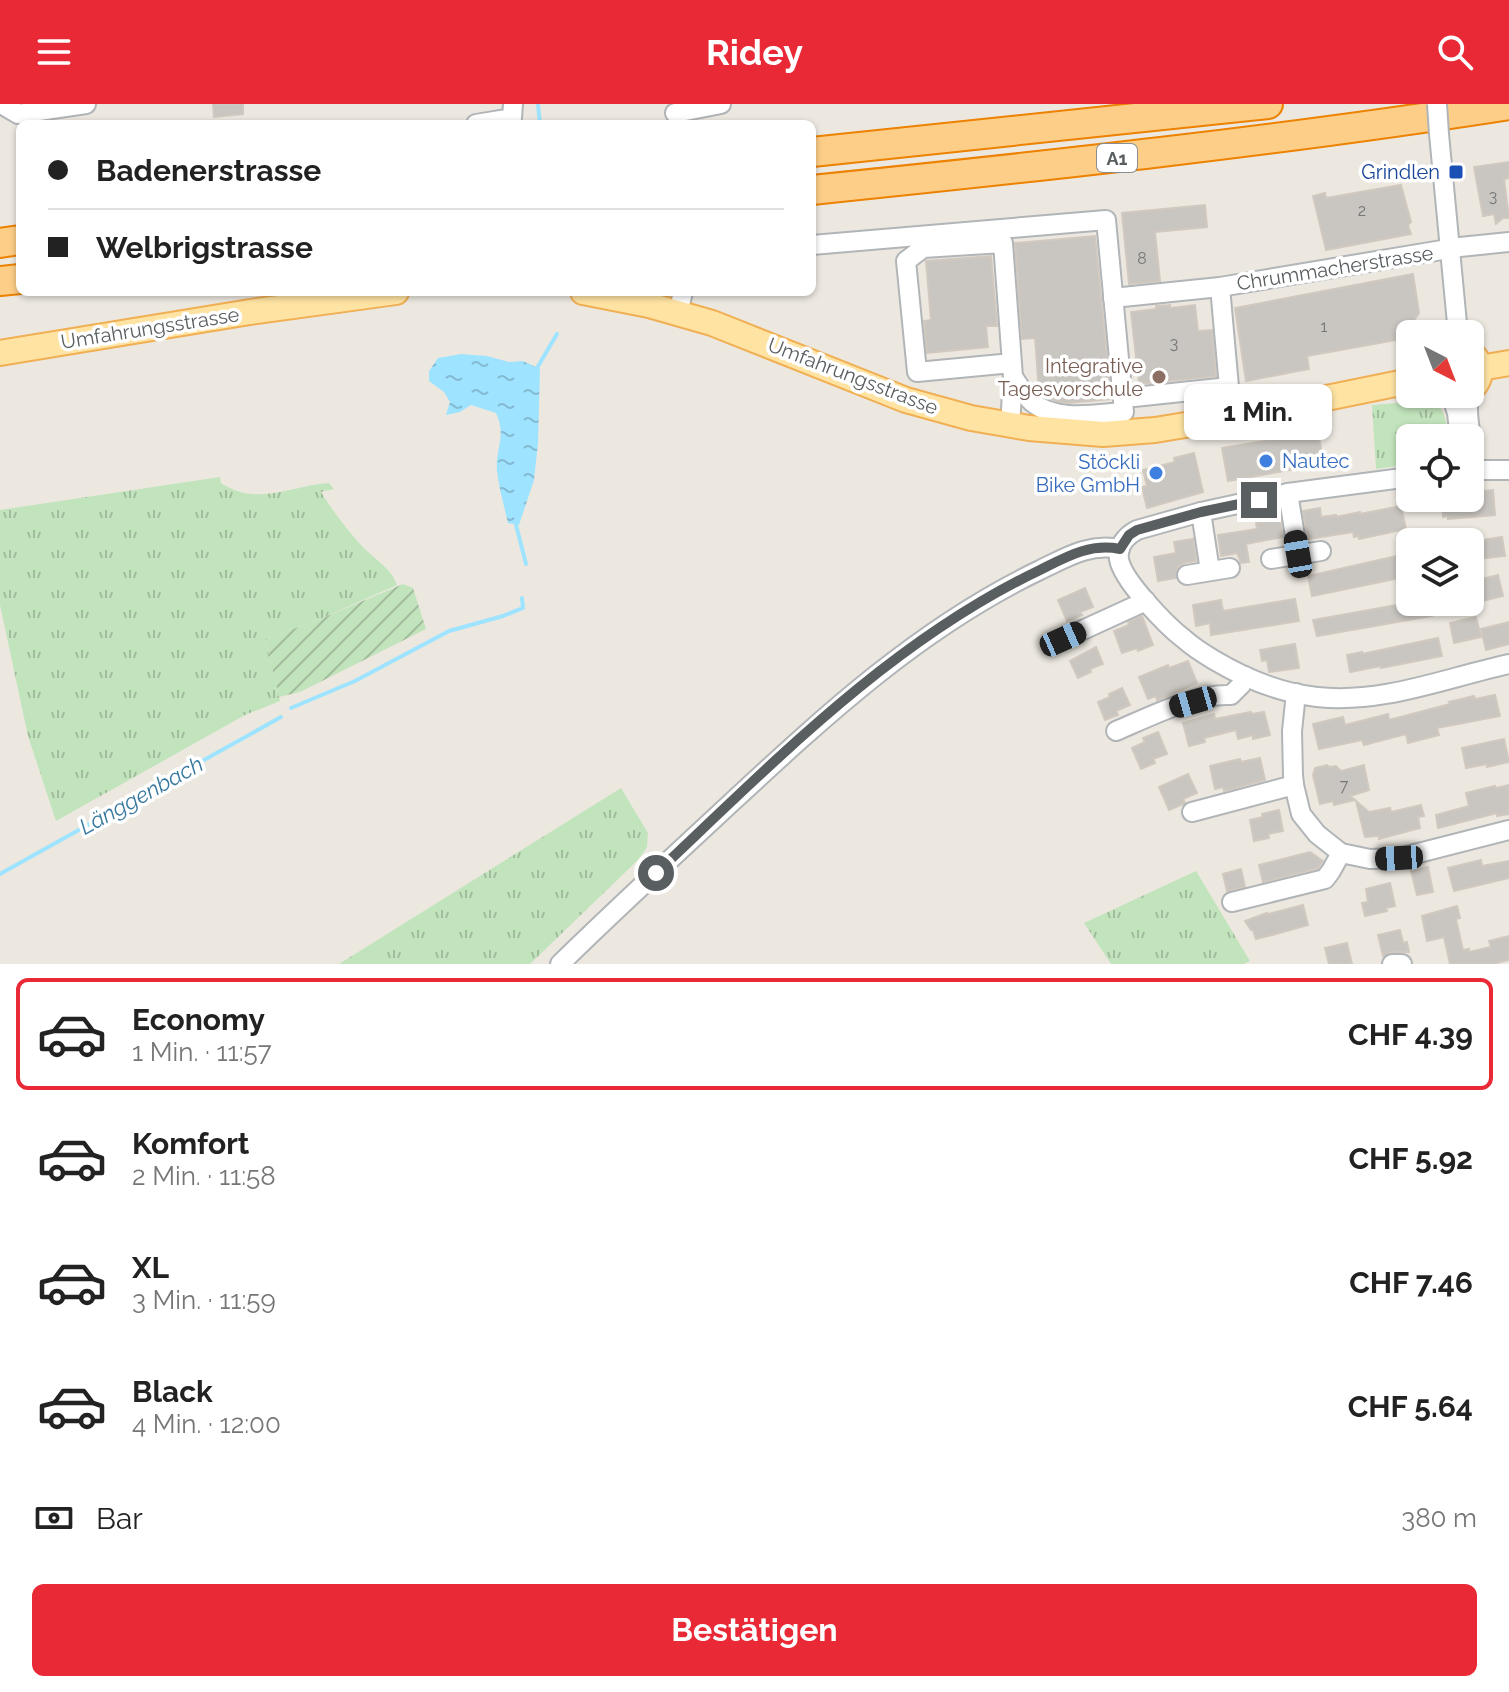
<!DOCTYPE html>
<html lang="de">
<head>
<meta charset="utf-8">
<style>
  body { margin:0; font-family:Raleway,sans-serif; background:#f2f2f2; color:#222; height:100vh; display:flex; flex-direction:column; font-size:30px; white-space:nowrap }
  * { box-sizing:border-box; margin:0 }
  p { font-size:26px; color:#767676 }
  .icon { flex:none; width:44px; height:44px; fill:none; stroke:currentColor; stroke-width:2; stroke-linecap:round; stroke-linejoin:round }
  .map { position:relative; height:860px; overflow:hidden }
  .panel { display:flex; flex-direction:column; background:#fff; flex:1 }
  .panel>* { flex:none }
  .banner { position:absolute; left:16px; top:16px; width:800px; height:176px; border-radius:12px; box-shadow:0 2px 6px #0004; display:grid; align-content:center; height:176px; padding:0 32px; background:#fff }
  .needle { width:52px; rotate:138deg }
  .buttons { position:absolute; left:1396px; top:216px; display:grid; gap:16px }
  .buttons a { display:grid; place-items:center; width:88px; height:88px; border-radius:12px; background:#fff; box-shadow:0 2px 6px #0004; font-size:40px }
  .end { position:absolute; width:36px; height:36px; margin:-18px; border:10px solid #595e61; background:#fff; box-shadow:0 0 0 4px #fff }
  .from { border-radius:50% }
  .bubble { position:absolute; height:56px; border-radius:12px; background:#fff; box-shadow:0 2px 6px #0004; font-size:26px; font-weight:700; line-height:56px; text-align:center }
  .car { position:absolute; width:24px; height:48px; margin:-24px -12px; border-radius:10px; box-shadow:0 0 6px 2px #0007; background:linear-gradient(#222 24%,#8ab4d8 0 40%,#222 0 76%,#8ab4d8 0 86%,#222 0) }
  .banner b { display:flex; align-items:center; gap:28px; height:76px; font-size:30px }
  .banner b+b { border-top:2px solid #e0e0e0 }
  .banner i { width:20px; height:20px; background:#222 }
  ul { padding:14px 0 0; list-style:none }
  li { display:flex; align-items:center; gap:24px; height:112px; margin:0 16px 12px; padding:0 16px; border:4px solid transparent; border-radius:12px }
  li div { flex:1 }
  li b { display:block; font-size:30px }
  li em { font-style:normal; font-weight:700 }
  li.active { border-color:#e92a36 }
  li>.icon { width:72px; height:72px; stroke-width:1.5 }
  .pay { display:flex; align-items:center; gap:20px; height:88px; padding:0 32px; font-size:30px }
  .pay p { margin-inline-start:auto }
  .action { display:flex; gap:16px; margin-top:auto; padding:16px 32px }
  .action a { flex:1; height:92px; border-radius:12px; background:#e92a36; color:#fff; font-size:32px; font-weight:700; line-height:92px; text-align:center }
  header { display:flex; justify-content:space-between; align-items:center; height:104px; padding:0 32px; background:#e92a36; color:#fff; font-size:36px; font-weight:700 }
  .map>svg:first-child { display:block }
  .grass { fill:url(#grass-tufts) }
  .garden { fill:url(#garden-furrows) }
  .water { fill:url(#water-ripples) }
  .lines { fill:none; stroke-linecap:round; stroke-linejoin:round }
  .stream { stroke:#9ee3ff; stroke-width:4 }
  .building { fill:#c9c5c0; stroke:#d1c9bf; stroke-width:2 }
  .minor-casing { stroke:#b1b5b8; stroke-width:22 }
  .major-casing { stroke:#f1af54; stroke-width:28 }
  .highway-casing { stroke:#ed8100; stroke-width:32 }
  .minor { stroke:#fff; stroke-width:18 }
  .major { stroke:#ffe3a3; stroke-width:24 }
  .highway { stroke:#fdce87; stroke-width:28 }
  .minor-bridge-casing { stroke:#b1b5b8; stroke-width:22; stroke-linecap:butt }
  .minor-bridge { stroke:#fff; stroke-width:18 }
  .route { stroke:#595e61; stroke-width:10 }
  .transit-dot { fill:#1a4fb4; stroke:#fff; stroke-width:3 }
  .education-dot { fill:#8d6e63; stroke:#fff; stroke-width:3 }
  .shop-dot { fill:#3f7fe0; stroke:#fff; stroke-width:3 }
  .labels { text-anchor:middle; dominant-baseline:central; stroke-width:7; stroke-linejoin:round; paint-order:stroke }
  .number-label { font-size:16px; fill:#757879 }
  .shield { fill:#fff; stroke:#8b8e90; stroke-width:2 }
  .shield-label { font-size:18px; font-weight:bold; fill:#595e61 }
  .transit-label { font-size:20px; fill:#164399; stroke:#fff; text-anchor:end }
  .street-label { font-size:20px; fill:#595e61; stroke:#fff }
  .education-label { font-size:20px; fill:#785e54; stroke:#fff; text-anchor:end }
  .shop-label { font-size:20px; fill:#366cbe; stroke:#fff; text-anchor:start }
  .water-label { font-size:22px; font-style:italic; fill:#37789f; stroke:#fff }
</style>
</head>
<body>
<header><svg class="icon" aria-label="menu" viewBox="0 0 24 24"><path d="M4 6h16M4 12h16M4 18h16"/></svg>Ridey<svg class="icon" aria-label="search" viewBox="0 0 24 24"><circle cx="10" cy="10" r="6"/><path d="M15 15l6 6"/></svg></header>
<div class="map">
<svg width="1509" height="860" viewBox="0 0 1509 860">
  <defs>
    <pattern id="grass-tufts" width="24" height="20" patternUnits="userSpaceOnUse" patternTransform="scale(2)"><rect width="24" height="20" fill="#c2e4bc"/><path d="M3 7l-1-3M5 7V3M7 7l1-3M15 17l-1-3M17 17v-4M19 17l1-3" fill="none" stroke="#a1bc9c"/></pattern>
    <pattern id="garden-furrows" width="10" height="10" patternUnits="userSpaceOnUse" patternTransform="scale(2)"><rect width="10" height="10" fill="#c2e4bc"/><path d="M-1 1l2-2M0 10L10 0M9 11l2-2" fill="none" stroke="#a1bc9c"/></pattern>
    <pattern id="water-ripples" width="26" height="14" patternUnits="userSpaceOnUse" patternTransform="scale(2)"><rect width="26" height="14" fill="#9ee3ff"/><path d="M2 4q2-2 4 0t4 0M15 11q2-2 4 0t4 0" fill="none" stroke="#84bbd2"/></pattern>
  </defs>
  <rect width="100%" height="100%" fill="#ece8e0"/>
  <g class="grass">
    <path d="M1433 296C1446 306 1446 319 1448 334H1410V360L1376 365 1372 301Z"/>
    <path d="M220 373 221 379C257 403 289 382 329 379L334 385 321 388C332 406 346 424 359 439 371 453 392 464 397 481L313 518 265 535 280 597 245 611 56 717 28 632 0 501V406Z"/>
    <path d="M621 684 648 729 647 743 638 756 530 860H339Z"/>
    <path d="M1196 767 1250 857 1244 860H1111L1084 819Z"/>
  </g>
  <path class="garden" d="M403 480 413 484 426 525 300 588 279 593 265 535 313 518Z"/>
  <path class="water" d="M461 250 487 252 509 258 523 257 540 265 538 339 534 376 519 421 508 419C504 402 499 384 497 367 495 345 507 332 496 309L471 301 460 308 446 311 450 298 444 288 429 277V267L438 254Z"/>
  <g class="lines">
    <g class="stream">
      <path d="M538 0 540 20"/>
      <path d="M537 264 557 230"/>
      <path d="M516 421 526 460"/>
      <path d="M291 604 355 577 449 527 503 512 523 504 522 494"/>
      <path d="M0 770 281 613"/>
    </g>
  </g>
  <g class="building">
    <path d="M213 0H243V10L214 13Z"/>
    <path d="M1509 58V74L1504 75 1509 114H1503L1496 120 1494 110 1483 112 1474 63Z"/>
    <path d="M1401 81 1411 118 1408 121 1411 130 1326 146 1313 92 1325 89 1326 94Z"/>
    <path d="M1205 101 1207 123 1155 128 1160 177 1129 180 1122 109Z"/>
    <path d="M1095 132 1111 295 1068 299 1056 297 1039 288 1035 234 1022 235 1015 139Z"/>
    <path d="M991 152 997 222H986L988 243 927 249 924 217 931 216 926 157Z"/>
    <path d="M1413 170 1419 209 1401 235 1307 252 1309 265 1246 277 1235 204Z"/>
    <path d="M1170 201V204L1195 201 1198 227 1212 226 1216 272 1139 280 1131 208 1156 205V202Z"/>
    <path d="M1318 328 1324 360 1228 377 1222 344Z"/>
    <path d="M1194 349 1203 388 1147 404 1142 383 1147 382 1143 366 1175 358 1174 354Z"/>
    <path d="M1493 386 1495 411 1448 415V412L1443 413 1442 397H1445L1444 394H1470L1473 393V388Z"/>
    <path d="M1401 402 1406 425 1359 435V432L1354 433 1353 428 1308 435 1303 407 1320 404 1321 413 1336 411V413L1360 408V410Z"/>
    <path d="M1280 415 1283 433 1246 440 1249 458 1241 459 1237 449 1221 452 1218 431 1257 425 1256 419Z"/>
    <path d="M1502 433 1505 452 1479 455 1476 437Z"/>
    <path d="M1193 435 1196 457 1184 459 1177 464 1176 474 1158 477 1154 453 1176 449 1174 438Z"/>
    <path d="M1410 449V472L1312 492 1308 472Z"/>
    <path d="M1498 471 1503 492 1482 497 1478 476Z"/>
    <path d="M1085 484 1093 503 1080 508 1082 511 1067 517 1058 496Z"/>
    <path d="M1295 495 1299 517 1211 531 1210 519 1196 522 1193 501 1221 496 1223 507Z"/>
    <path d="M1413 498H1430L1432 512 1317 532 1313 516Z"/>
    <path d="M1142 512 1153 541 1138 547 1137 544 1122 549 1114 527 1129 521 1128 518Z"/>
    <path d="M1476 513 1481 533 1454 539 1450 519Z"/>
    <path d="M1509 518V540L1486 546 1481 525Z"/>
    <path d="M1438 534 1442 552 1381 564V562L1350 568 1347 551 1362 548V550Z"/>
    <path d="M1295 540 1299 564 1269 568 1267 556 1262 557 1260 546Z"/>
    <path d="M1096 543 1103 560 1090 565 1091 568 1078 574 1070 557Z"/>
    <path d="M1188 557 1197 579 1157 596 1156 592 1148 595 1139 573 1168 561 1169 564Z"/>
    <path d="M1122 584 1130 601 1116 607 1118 611 1105 616 1098 598 1110 593 1109 590Z"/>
    <path d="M1495 591 1500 612 1437 624 1439 631 1408 639 1406 630 1364 641 1362 636 1319 645 1313 620 1343 613 1345 621 1388 610 1389 616 1450 600 1449 598 1474 592 1475 595Z"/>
    <path d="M1251 608 1252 610 1264 608 1270 631 1253 635V631L1238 635 1236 626 1204 634 1205 638 1189 642 1183 619 1214 610 1215 615Z"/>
    <path d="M1158 628 1167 650 1153 655 1155 659 1141 665 1132 644 1145 638 1143 634Z"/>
    <path d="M1504 635 1509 658 1487 663V660L1466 664 1462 644Z"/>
    <path d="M1260 654 1265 676 1224 687 1223 683 1215 685 1210 662 1240 655 1241 658Z"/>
    <path d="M1327 661 1329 663 1336 662 1341 667 1364 661 1369 686 1350 692 1355 696 1334 701 1333 697 1320 700 1313 671 1315 664Z"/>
    <path d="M1188 670 1197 689 1183 695 1185 699 1183 700 1169 706 1159 683Z"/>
    <path d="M1509 681V710L1497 712V709L1438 724 1436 711 1469 702 1466 689 1495 682 1496 684Z"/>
    <path d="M1356 697 1369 708 1390 704 1391 708 1421 701 1424 712 1418 713 1420 724 1379 735V732L1365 733Z"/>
    <path d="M1279 706 1283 727 1268 730 1269 734 1254 737 1250 716 1263 713 1262 710Z"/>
    <path d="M1310 748 1323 757 1318 764 1263 778 1259 761Z"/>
    <path d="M1481 756 1482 762 1509 757V774L1454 787 1448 764Z"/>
    <path d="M1428 763 1433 788 1417 791 1411 767Z"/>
    <path d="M1241 765 1245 783 1227 787 1223 770Z"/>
    <path d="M1390 779 1395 802 1386 804 1387 807 1365 812 1362 799 1368 798 1366 785Z"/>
    <path d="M1303 801 1308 821 1272 831 1256 835 1253 826H1251L1245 817 1267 809 1268 810Z"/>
    <path d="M1457 802 1460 814 1456 815 1463 846 1469 845V848L1491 843 1489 837 1509 832V856L1492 860H1450L1444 833 1427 837 1422 812Z"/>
    <path d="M1400 826 1403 839 1407 838 1409 848H1391L1383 852 1378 831Z"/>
    <path d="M1347 839 1352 860H1329L1325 844Z"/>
  </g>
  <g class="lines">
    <defs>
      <g id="minor">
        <path d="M1 0 18 10 86 0"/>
        <path d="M675 9 721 0"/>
        <path d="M476 20 512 14 513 0"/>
        <path d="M1439 30 1458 230"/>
        <path d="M812 141 1106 116 1124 308C1095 310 1056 318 1032 298 1024 291 1019 281 1013 273"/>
        <path d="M1113 194 1220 183 1460 143 1509 138"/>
        <path d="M678 209 683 188"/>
        <path d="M1451 290 1457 309 1459 326"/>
        <path d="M1470 290C1463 313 1477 342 1470 358"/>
        <path d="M1134 293 1229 283 1220 183"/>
        <path d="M1010 322 1013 273 1003 139 923 144 906 157 917 268 1012 259"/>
        <path d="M1470 361 1482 366H1509"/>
        <path d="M1410 373 1288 389 1201 408 1137 426C1126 432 1117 442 1119 455 1122 476 1167 522 1184 535 1193 543 1204 550 1214 556 1246 575 1280 589 1317 593 1383 600 1445 574 1509 560"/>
        <path d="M1288 389 1298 450"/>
        <path d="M1201 408 1210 467"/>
        <path d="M1271 455 1321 447"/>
        <path d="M1187 471 1230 464"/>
        <path d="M1063 535 1146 497"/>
        <path d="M1296 589 1292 627 1293 671 1294 681 1301 710 1317 730 1341 749 1370 755 1399 754 1509 726"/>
        <path d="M1116 627C1149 613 1196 589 1231 591L1241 581 1245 572"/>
        <path d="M1192 708 1294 681"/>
        <path d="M1232 798 1325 775 1331 767 1341 749"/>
        <path d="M560 860C616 805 674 752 732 698 827 610 921 523 1040 466 1067 453 1089 439 1120 445"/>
        <path d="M1392 860H1402"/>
      </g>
      <g id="major">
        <path d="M583 188 649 201 712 219 906 296 971 314 1029 324 1103 330 1155 326 1228 314 1410 277"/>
        <path d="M1470 248C1483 259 1483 275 1470 286"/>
        <path d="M0 249 250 208 396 188"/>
        <path d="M1480 264 1509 259"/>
      </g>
      <g id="highway">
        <path d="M812 48 1268 0"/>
        <path d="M812 86C1045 62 1278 37 1509 1"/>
        <path d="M0 139 20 136"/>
        <path d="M0 177 20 175"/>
      </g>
    </defs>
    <use href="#minor" class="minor-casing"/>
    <use href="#major" class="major-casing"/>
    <use href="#highway" class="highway-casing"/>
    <use href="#minor" class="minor"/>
    <use href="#major" class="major"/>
    <use href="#highway" class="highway"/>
    <defs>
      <path id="minor-bridge" d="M1437 0 1439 30"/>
    </defs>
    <use href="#minor-bridge" class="minor-bridge-casing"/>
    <use href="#minor-bridge" class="minor-bridge"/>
  </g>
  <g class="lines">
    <path class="route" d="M656 769C774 658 891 537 1040 466 1066 453 1089 439 1120 445L1129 431 1137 426 1201 408 1259 396"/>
  </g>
  <rect class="transit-dot" x="1448" y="60" width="16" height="16" rx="4"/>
  <circle class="education-dot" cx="1159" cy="273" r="8"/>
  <g class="shop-dot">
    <circle cx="1266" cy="357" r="8"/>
    <circle cx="1156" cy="369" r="8"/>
  </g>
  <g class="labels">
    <g class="number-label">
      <text x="1493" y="92">3</text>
      <text x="1362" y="106">2</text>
      <text x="1142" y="154">8</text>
      <text x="1324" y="222">1</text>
      <text x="1174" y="239">3</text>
      <text x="1344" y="681">7</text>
    </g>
    <rect class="shield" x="1097" y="40" width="40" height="28" rx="6"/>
    <g class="shield-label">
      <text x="1117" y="54">A1</text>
    </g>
    <g class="transit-label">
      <text x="1440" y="68">Grindlen</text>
    </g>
    <g class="street-label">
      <text transform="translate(1335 164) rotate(-9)">Chrummacherstrasse</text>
      <text transform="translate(150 224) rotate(-9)">Umfahrungsstrasse</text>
      <text transform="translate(853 272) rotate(21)">Umfahrungsstrasse</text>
    </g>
    <g class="education-label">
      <text x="1143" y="262">Integrative<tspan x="1143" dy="23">Tagesvorschule</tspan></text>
    </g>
    <g class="shop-label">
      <text x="1282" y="357">Nautec</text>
      <text x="1140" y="358" text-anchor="end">Stöckli<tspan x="1140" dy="23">Bike GmbH</tspan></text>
    </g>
    <g class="water-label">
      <text transform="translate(141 691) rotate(-29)">Länggenbach</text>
    </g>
  </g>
</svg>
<div class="buttons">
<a><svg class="needle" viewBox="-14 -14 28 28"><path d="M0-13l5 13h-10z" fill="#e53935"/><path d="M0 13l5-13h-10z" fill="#767676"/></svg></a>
<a><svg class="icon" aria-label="locate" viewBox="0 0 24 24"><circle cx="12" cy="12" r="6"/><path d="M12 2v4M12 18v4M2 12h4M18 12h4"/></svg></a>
<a><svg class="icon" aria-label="layers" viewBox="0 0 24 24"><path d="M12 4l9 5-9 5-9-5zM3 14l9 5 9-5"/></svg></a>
</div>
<i class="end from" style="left:656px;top:769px"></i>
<i class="end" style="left:1259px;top:396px"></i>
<div class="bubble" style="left:1184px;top:280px;width:148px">1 Min.</div>
<i class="car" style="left:1298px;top:450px;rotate:350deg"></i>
<i class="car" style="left:1063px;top:535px;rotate:66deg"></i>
<i class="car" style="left:1193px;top:598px;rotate:254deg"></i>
<i class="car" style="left:1399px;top:754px;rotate:267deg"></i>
<div class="banner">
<b><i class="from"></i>Badenerstrasse</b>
<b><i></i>Welbrigstrasse</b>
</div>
</div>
<section class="panel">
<ul>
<li class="active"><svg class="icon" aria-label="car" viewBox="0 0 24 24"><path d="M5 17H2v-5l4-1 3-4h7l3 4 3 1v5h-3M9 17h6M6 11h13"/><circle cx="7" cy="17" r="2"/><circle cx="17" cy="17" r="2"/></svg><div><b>Economy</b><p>1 Min. · 11:57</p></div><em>CHF 4.39</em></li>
<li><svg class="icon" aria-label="car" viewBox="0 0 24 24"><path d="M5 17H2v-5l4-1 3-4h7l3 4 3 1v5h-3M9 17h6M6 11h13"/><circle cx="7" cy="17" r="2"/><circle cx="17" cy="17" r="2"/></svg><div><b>Komfort</b><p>2 Min. · 11:58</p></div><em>CHF 5.92</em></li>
<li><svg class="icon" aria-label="car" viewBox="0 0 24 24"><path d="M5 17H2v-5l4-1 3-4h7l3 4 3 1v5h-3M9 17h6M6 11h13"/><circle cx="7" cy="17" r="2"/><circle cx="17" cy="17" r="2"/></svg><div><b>XL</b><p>3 Min. · 11:59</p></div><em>CHF 7.46</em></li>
<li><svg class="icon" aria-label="car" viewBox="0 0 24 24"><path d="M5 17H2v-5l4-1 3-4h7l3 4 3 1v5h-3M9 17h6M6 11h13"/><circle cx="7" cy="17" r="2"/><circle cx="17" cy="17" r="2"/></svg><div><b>Black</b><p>4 Min. · 12:00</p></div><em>CHF 5.64</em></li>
</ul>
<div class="pay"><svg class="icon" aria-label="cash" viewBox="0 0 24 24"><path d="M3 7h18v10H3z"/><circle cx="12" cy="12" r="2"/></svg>Bar<p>380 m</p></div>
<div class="action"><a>Bestätigen</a></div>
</section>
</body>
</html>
